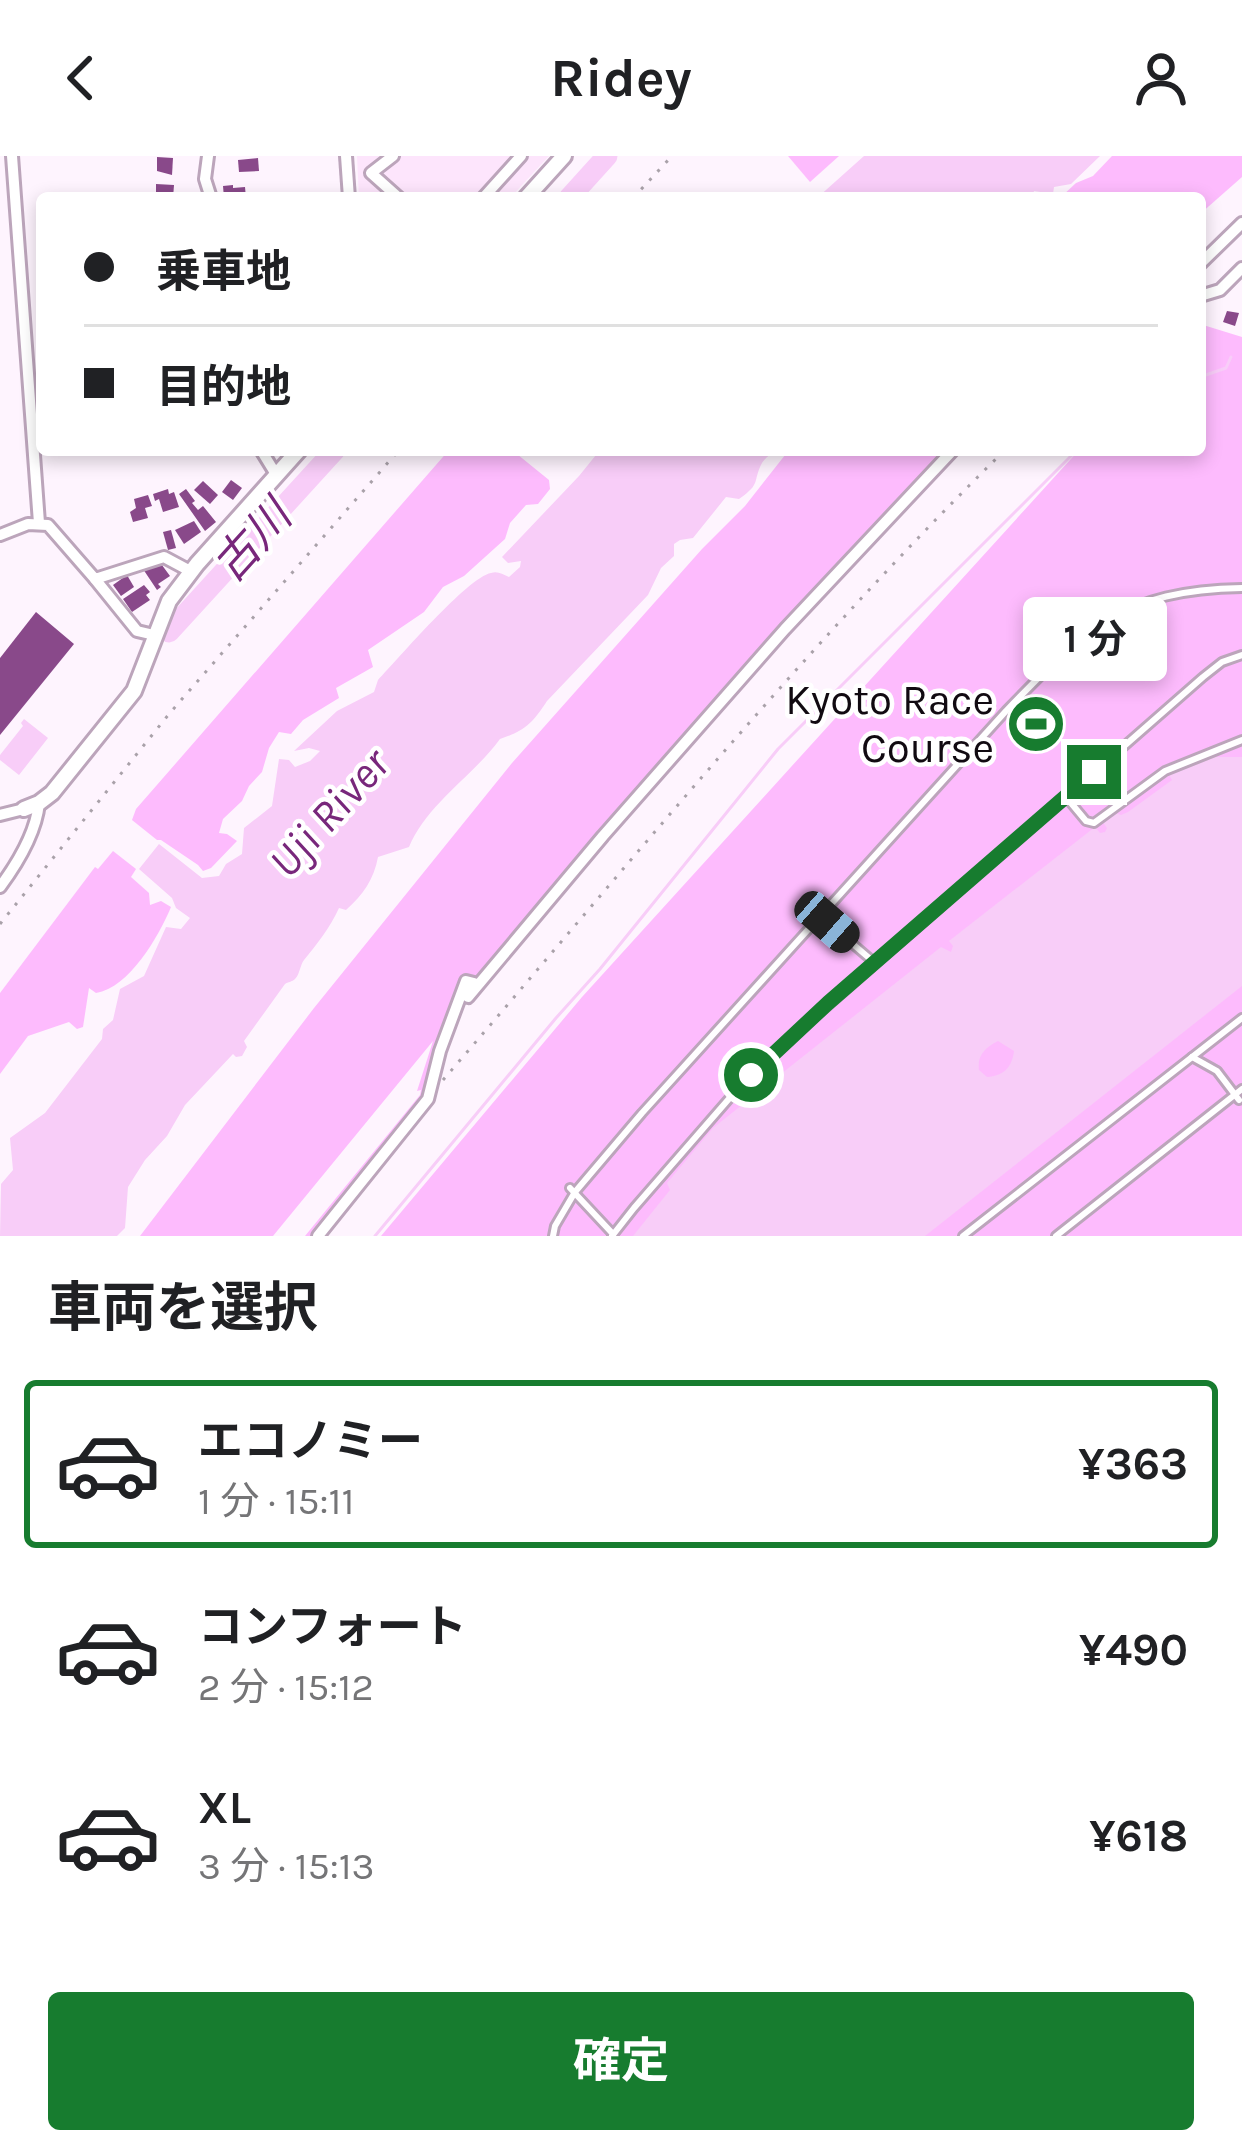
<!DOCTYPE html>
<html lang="ja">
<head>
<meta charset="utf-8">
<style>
  body { margin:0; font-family:Karla,"Noto Sans JP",sans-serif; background:#f6f6f6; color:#202124; height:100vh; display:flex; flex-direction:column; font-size:45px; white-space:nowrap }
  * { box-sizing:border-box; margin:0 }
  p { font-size:39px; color:#757577 }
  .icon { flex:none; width:66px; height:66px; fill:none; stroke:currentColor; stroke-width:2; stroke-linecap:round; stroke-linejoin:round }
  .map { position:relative; height:1080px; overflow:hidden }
  .details { display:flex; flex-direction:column; background:#fff; flex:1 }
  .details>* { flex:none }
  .guide { position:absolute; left:36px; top:36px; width:1170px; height:264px; border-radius:12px; box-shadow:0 6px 18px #0003; display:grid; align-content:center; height:264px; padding:0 48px; background:#fff }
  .end { position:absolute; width:54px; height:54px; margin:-27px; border:15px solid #177c2f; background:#fff; box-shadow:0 0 0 6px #fff }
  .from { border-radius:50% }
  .bubble { position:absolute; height:84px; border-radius:12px; background:#fff; box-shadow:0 6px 18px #0003; font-size:39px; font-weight:700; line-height:84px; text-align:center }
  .car { position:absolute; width:36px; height:72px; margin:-36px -18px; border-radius:15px; box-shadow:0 0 9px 3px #0007; background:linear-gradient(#222 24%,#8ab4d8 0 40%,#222 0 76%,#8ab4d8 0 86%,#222 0) }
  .guide b { display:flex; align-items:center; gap:42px; height:114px; font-size:45px }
  .guide b+b { border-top:3px solid #e0e0e0 }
  .guide i { width:30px; height:30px; background:#202124 }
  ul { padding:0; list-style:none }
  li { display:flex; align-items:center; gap:36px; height:168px; margin:0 24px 18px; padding:0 24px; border:6px solid transparent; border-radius:12px }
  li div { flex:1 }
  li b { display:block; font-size:45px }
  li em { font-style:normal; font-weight:700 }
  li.current { border-color:#177c2f }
  li>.icon { width:108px; height:108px; stroke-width:1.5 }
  h2 { padding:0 48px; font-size:54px; line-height:144px }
  .button { display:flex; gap:24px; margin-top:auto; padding:24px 48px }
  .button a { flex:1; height:138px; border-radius:12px; background:#177c2f; color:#fff; font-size:48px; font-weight:700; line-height:138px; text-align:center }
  header { display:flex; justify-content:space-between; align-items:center; height:156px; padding:0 48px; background:#fff; font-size:54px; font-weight:700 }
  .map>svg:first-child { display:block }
  .built { fill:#fde5fc }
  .green { fill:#fdbbfd }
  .water { fill:#f8cdf8; fill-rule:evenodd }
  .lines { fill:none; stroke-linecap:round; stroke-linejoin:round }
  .stream { stroke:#f8cdf8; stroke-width:3 }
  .river { stroke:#f8cdf8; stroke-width:21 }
  .building { fill:#89498a }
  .service-casing { stroke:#bca5bb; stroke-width:12 }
  .minor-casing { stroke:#bca5bb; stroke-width:16 }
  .tertiary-casing { stroke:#bca5bb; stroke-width:20 }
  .path { stroke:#a9a1a9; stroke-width:3; stroke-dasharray:3 9; stroke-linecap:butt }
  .service { stroke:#fff; stroke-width:6 }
  .minor { stroke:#fff; stroke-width:10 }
  .tertiary { stroke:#fff; stroke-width:14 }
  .route { stroke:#177c2f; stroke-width:15 }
  .labels { text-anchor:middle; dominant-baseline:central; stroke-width:9; stroke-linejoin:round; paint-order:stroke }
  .poi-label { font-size:42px; fill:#110a11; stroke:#fff; text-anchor:end }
  .water-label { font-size:45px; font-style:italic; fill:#78277b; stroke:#fff }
</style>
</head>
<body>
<header><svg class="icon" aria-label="back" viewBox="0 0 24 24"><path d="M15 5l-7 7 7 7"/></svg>Ridey<svg class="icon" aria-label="person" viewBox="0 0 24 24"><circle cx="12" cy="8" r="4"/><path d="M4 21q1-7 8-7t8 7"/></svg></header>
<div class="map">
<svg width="1242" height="1080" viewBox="0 0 1242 1080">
  <rect width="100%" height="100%" fill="#fef4fe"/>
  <path class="built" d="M357 0H549L510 42H359Z"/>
  <g class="green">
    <path d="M788 0H839L810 26Z"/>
    <path d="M1112 0H1242V21L1200 58V42H1077L1073 38 1069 42H1060L1076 27 1093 20Z"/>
    <path d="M1200 168 1242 181V1080H381L582 841 1079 294H1200Z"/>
    <path d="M449 294H512L549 324 550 333 538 348 526 349 510 367 505 383 464 420 443 431 424 456 368 494 373 511 336 532 339 542 303 564 291 578 279 576 269 592 262 616 249 630 242 645 223 663 219 677 227 678 237 685 211 712 203 715 198 709 161 684H157L132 664 136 653Z"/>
    <path d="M789 294H953L785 473 468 841 466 826 428 943 318 1080H305L420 939 421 934 417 935 433 885 273 1080H140L314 852 512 607 702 393 745 350Z"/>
    <path d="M113 695 136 713 131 721 149 737 150 749 161 745 171 751C159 780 129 832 96 837L89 832 83 871 77 873 69 866 28 880 0 918V837L95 711 98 713Z"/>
  </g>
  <g class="water">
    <path d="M864 0H1100L1071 28 1054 31 1053 38 1034 35 1032 42H817Z"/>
    <path d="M600 294H775C771 298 765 302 762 307 752 326 762 327 739 343L726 341 693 382 680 384 674 388V400L661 412 648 439 547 545C532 568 524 575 500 583 473 620 427 648 409 691L378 701C374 723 363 739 346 754L339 752C330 772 317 788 304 804 300 809 300 818 295 823 292 826 288 826 285 828L244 885 247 891 242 900 236 901 233 898 185 949 167 980 145 1004 128 1031 125 1072 117 1080H0L1 1028 13 1014 10 982 45 957 102 883 103 873 113 864 120 833 144 820 166 771 181 773 190 762 176 752 172 742 139 713 159 688 202 722 219 720 226 708 242 698 244 672 272 650 279 603 289 604 295 611 310 605 320 595 309 592 294 595 337 555 374 536 378 524C398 503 468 421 491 417 498 415 502 418 509 421L520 411 521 405 508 407 502 401 579 320Z"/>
    <path d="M24 563 48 582 19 619 0 604V599L23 570 21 567Z"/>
    <path d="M1214 601H1242V830L925 1080H633L670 1034 667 1027 713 972 941 791 951 796 953 790 949 785 1095 671 1100 677 1105 676 1107 672 1102 665 1113 656 1121 659 1128 656 1172 624 1168 617ZM998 885 1014 895C1012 911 1004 920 987 921L979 914C977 899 985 892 998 885Z"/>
  </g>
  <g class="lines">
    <g class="stream">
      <path d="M1200 221 1226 212 1231 201"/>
      <path d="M375 1080 556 862 600 813 778 593 1077 294"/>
    </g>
    <g class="river">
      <path d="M569 42 607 0"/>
      <path d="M169 476 335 294"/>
    </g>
  </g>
  <g class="building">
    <path d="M157 1 173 2 172 19 157 15Z"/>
    <path d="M258 2 259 15 239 16 238 4Z"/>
    <path d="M156 28 174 29 173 42H156Z"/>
    <path d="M233 29V32L245 31 246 42H224L223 30Z"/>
    <path d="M1227 155 1239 157 1235 170 1223 166Z"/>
    <path d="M231 324 242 332 233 344 222 336Z"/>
    <path d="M203 325 218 339 210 348 194 334Z"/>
    <path d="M168 333 169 338 174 336 179 351 163 356 159 343 155 345 153 338Z"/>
    <path d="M186 333 195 345 192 347 198 354 203 350 216 366 205 375 179 338Z"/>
    <path d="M148 339 152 350 145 352 148 362 133 366 130 356 136 352 134 343Z"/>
    <path d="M194 365 201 376 184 388 175 374Z"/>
    <path d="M171 374 176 392 168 394 163 376Z"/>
    <path d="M159 405 170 420 158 428 161 431 157 434 143 413Z"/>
    <path d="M127 419 134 431 121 440 113 429Z"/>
    <path d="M144 429 150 436 146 439 150 444 132 456 123 443Z"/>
    <path d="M36 456 74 488 0 579V502Z"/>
  </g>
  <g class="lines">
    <defs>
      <g id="service">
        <path d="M1066 641 1086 665 1094 667 1165 615 1242 584"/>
        <path d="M827 766 875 807"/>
        <path d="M1192 901 1217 915 1239 944"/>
        <path d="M570 1032 613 1078"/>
        <path d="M553 1080 555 1070 575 1036 642 957 1006 555C1085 473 1123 434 1242 432"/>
        <path d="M612 1080 634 1052 734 937 768 902 1203 521 1222 506 1242 499"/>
        <path d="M963 1080 1242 862"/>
        <path d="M1056 1080 1242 933"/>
      </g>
      <g id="minor">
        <path d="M12 0 39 367"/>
        <path d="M208 0 205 23 211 42"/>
        <path d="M346 0 349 42"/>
        <path d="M393 0 371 17 399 42"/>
        <path d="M483 42 521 0"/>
        <path d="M1200 108 1242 67"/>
        <path d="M1200 140 1220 134 1242 112"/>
        <path d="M261 294 277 320"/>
        <path d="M0 379 28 368 48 369 95 423 164 401 192 416"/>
        <path d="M95 423 137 475 154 479"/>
        <path d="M0 659 24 653"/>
        <path d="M0 731C17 708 36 677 39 647"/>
        <path d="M318 1080 428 943 440 895 466 825 474 827 468 841 603 680 785 473 953 294"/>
      </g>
      <g id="tertiary">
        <path d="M526 42 564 0"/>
        <path d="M24 653 39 647 52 637 134 535 169 445 197 408 299 294"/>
      </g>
    </defs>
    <use href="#service" class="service-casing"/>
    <use href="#minor" class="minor-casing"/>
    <use href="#tertiary" class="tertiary-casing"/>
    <g class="path">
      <path d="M633 42 672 0"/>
      <path d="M0 768 169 558 399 294"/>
      <path d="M443 924C627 711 804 491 1005 294"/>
    </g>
    <use href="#service" class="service"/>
    <use href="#minor" class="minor"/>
    <use href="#tertiary" class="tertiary"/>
  </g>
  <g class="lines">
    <path class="route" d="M751 919 828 847 1094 616"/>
  </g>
  <defs>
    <symbol id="stadium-disc" viewBox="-11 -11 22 22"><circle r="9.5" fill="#177c2f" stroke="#fff"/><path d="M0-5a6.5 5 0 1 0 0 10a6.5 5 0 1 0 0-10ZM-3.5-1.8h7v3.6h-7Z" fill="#fff"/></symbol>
  </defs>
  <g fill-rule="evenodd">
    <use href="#stadium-disc" x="1003" y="535" width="66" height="66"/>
  </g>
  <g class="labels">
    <g class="poi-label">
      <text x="994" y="544">Kyoto Race<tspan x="994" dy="48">Course</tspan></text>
    </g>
    <g class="water-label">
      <text transform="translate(252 385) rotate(-48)">古川</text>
      <text transform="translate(329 657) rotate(-48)">Uji River</text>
    </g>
  </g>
</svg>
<i class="end from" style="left:751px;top:919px"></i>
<i class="end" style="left:1094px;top:616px"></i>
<div class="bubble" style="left:1023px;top:441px;width:144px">1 分</div>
<i class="car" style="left:827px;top:766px;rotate:131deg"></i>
<div class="guide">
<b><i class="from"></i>乗車地</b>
<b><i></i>目的地</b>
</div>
</div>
<section class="details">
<h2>車両を選択</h2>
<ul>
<li class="current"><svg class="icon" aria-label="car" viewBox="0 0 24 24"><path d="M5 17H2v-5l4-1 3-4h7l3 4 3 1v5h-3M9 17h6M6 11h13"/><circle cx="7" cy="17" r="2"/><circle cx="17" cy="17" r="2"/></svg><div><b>エコノミー</b><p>1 分 · 15:11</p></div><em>¥363</em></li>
<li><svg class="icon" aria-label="car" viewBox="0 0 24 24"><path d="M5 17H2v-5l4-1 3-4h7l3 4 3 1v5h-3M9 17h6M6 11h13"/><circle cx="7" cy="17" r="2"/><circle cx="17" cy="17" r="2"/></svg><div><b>コンフォート</b><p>2 分 · 15:12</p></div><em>¥490</em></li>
<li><svg class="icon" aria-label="car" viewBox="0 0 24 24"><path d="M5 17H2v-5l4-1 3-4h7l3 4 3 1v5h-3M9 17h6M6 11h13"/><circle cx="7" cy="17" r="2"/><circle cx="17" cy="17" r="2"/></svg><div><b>XL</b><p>3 分 · 15:13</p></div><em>¥618</em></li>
</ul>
<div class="button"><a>確定</a></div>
</section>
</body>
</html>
